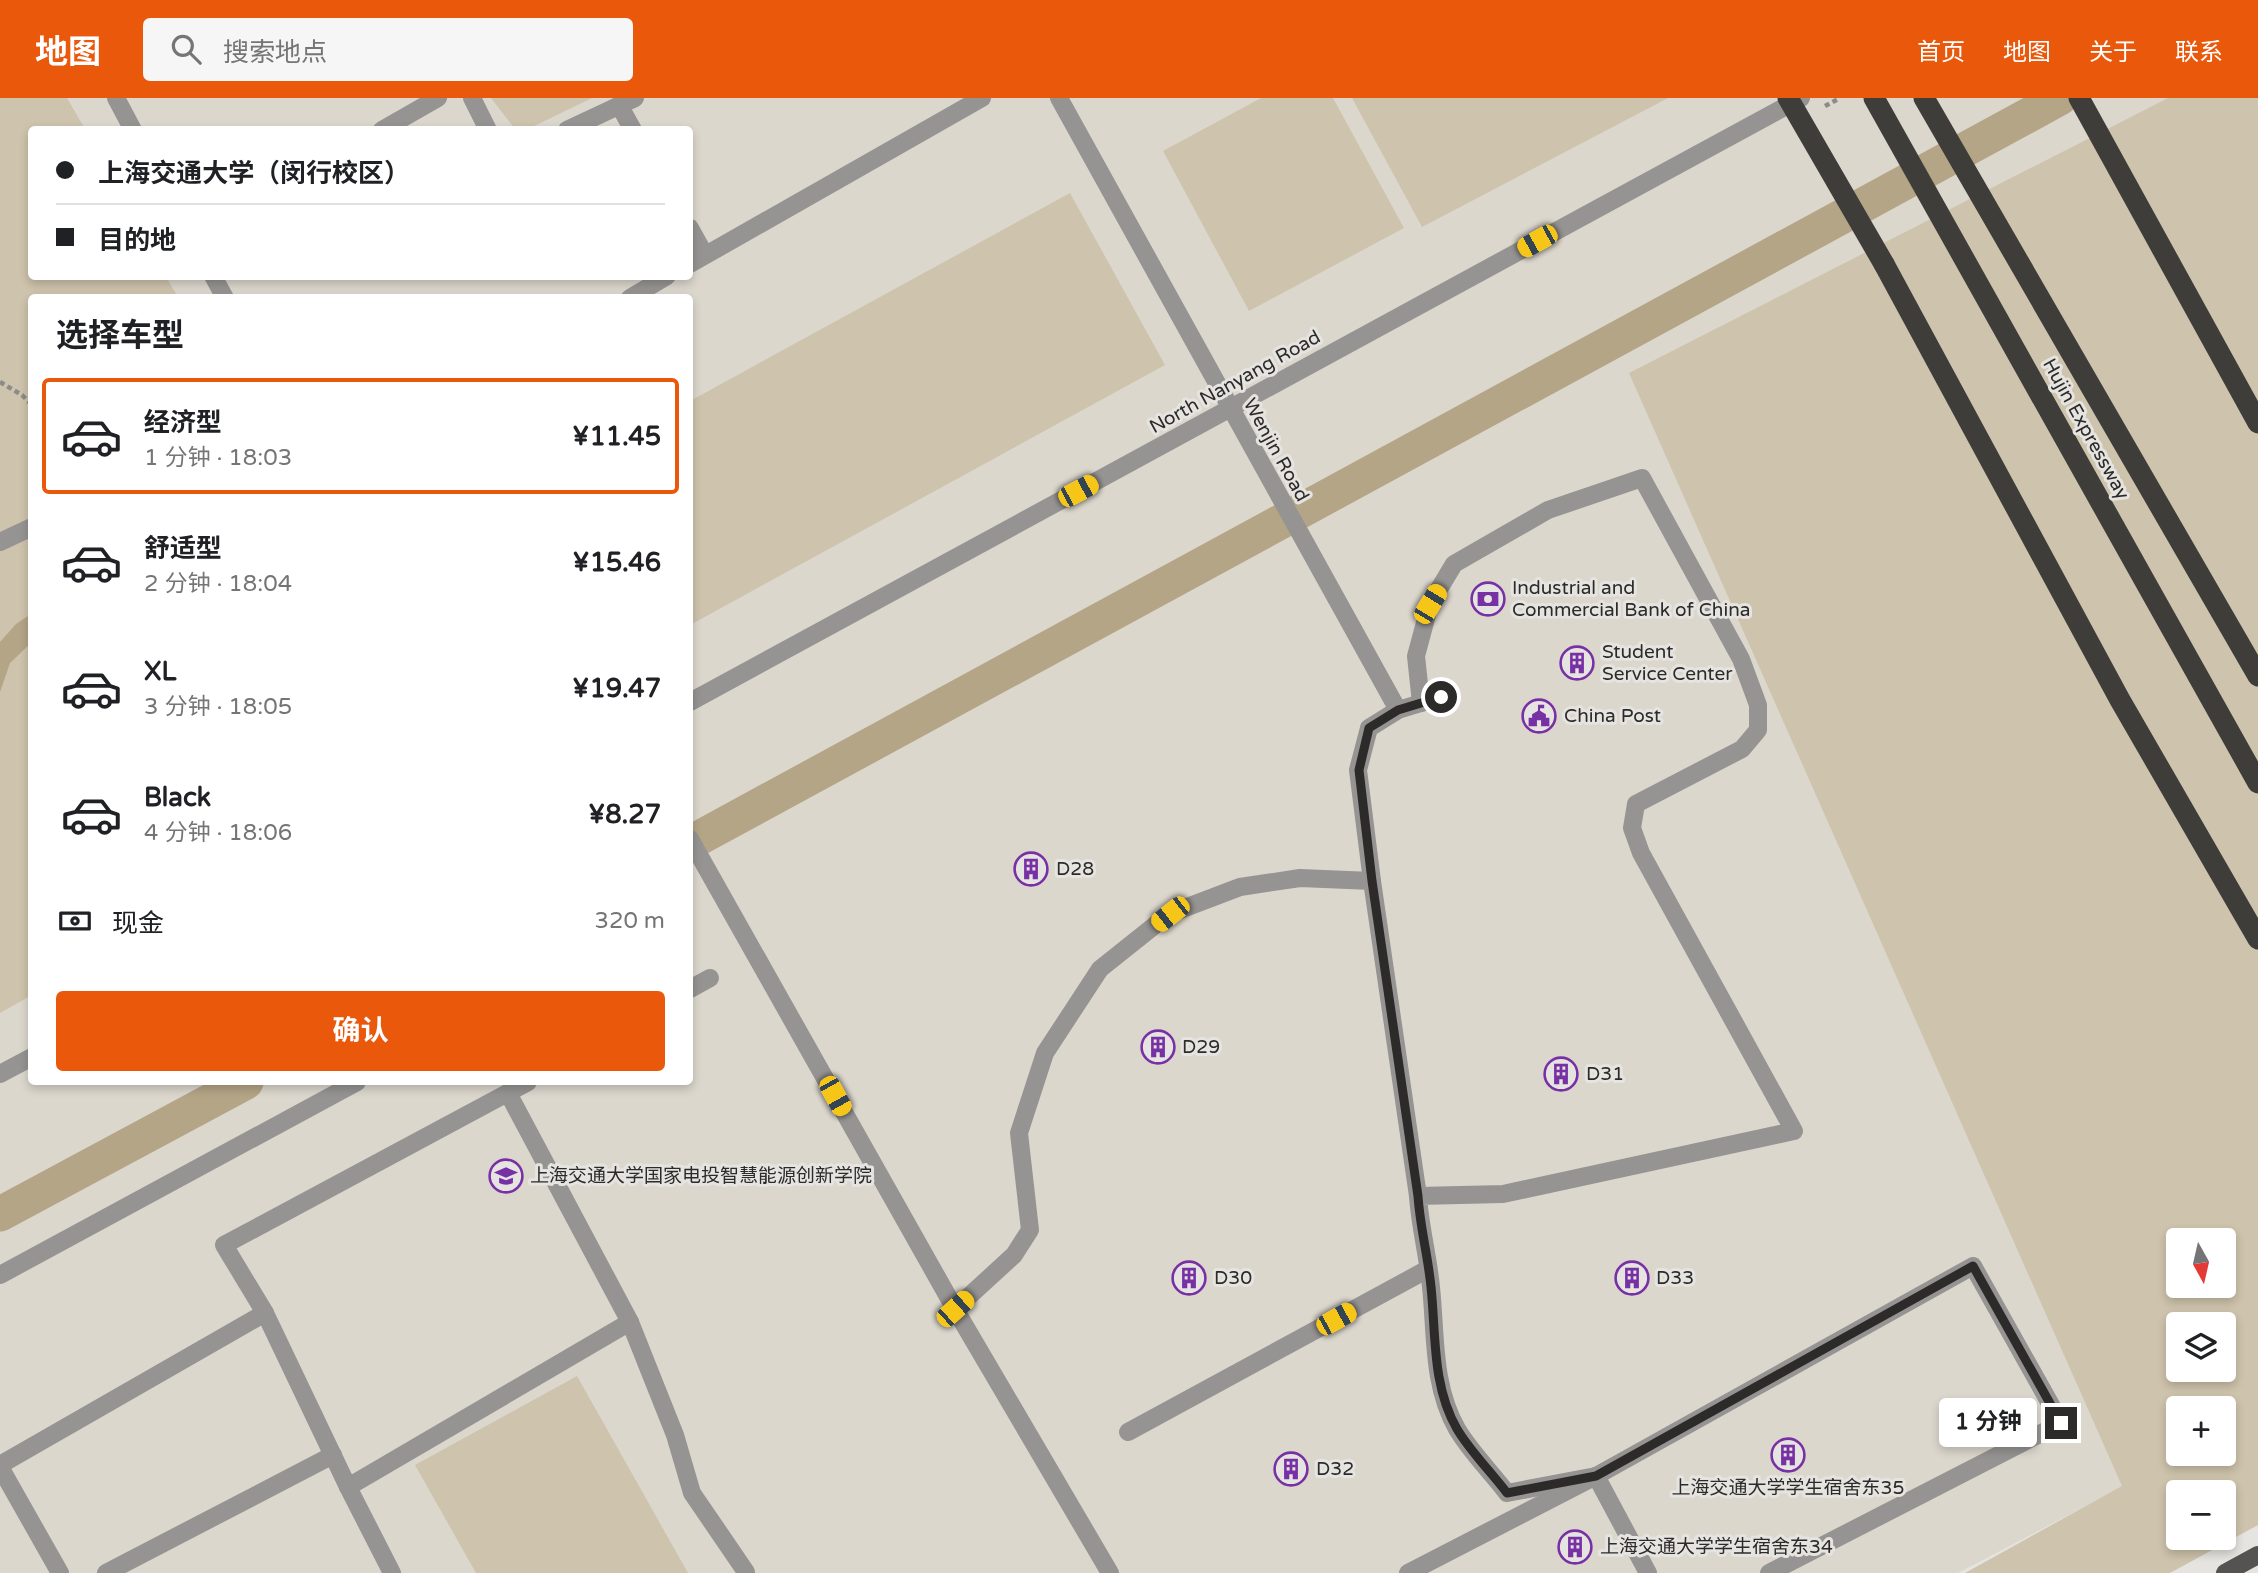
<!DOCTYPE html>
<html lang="zh">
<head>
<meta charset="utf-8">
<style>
  body { margin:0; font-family:"Varela Round","Noto Sans SC",sans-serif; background:#f6f6f6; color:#202124; height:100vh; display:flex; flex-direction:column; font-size:26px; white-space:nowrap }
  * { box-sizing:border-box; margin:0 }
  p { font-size:23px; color:#757577 }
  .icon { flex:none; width:38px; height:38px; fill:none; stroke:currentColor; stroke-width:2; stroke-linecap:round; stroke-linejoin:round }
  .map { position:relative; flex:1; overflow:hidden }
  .side { position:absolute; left:28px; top:196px; width:665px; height:791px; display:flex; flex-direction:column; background:#fff; border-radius:7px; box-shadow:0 4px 10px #0003 }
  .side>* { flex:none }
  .hud { position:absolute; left:28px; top:28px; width:665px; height:154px; border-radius:7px; box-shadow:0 4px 10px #0003; display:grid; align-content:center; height:154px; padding:0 28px; background:#fff }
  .needle { width:46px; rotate:172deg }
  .fabs { position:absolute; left:2166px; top:1130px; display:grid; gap:14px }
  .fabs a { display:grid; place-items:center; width:70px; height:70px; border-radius:7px; background:#fff; box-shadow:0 4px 10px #0003; font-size:35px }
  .end { position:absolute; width:32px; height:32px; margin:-16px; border:9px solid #2c2b2a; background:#fff; box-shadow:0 0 0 4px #fff }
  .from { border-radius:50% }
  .bubble { position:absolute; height:49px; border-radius:7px; background:#fff; box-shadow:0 4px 10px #0003; font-size:23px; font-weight:700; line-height:49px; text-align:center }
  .car { position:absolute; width:21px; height:42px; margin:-21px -10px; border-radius:9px; box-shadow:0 0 5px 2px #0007; background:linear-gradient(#f5c518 24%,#345 0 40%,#f5c518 0 76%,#345 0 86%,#f5c518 0) }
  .hud b { display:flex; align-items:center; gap:24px; height:66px; font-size:26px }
  .hud b+b { border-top:2px solid #e0e0e0 }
  .hud i { width:18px; height:18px; background:#202124 }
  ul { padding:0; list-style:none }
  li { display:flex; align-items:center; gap:21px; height:116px; margin:0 14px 10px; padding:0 14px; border:4px solid transparent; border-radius:7px }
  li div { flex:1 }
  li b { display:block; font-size:26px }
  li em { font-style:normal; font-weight:700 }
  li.active { border-color:#ea580c }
  li>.icon { width:63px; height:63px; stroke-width:1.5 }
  h2 { padding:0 28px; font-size:32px; line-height:84px }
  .pay { display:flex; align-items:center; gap:18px; height:77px; padding:0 28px; font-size:26px }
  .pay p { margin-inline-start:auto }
  .action { display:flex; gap:14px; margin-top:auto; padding:14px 28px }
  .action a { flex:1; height:80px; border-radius:7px; background:#ea580c; color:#fff; font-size:28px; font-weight:700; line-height:80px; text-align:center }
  header { display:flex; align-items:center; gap:42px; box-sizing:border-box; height:98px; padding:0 35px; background:#ea580c; color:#fff }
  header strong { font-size:33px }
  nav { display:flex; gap:38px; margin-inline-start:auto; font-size:24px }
  .search { width:490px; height:63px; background:#f6f6f6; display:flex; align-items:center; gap:18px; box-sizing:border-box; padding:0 24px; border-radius:7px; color:#757577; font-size:26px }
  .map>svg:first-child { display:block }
  .built { fill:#dcd7cd; fill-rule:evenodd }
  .green { fill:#cec3ac; fill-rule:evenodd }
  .water { fill:#b4a587 }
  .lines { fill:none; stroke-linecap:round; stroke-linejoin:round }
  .canal { stroke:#b4a587; stroke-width:35 }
  .path { stroke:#8c8b88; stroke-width:4.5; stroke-dasharray:5 3.5; stroke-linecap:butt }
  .minor { stroke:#959493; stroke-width:18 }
  .major { stroke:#545351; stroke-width:18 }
  .highway { stroke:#3e3d3a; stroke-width:21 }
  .highway-bridge { stroke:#3e3d3a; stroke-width:21 }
  .route { stroke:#2c2b2a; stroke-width:9 }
  .labels { text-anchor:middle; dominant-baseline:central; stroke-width:6; stroke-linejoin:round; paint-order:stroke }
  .street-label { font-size:19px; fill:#2c2b2a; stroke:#e6e4e0 }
  .poi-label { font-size:19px; fill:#2c2b2a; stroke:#e6e4e0; text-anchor:start }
</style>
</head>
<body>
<header>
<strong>地图</strong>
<div class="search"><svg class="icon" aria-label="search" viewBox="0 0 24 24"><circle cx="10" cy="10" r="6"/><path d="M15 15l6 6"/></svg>搜索地点</div>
<nav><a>首页</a><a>地图</a><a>关于</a><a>联系</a></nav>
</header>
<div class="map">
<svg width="2258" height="1475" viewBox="0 0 2258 1475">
  <rect width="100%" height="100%" fill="#e6e4e0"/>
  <path class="built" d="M0 0H2258L2224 1311H2179V1356H2185L1958 1475H0ZM32 32H690V178H32ZM32 200H690V984H32ZM2179 1143H2224V1188H2179ZM2179 1227H2224V1272H2179Z"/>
  <g class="green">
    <path d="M0 0H67L85 31 32 32V178L166 179 178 199 32 200V897L0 915Z"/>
    <path d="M491 0H592L526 32 515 31Z"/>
    <path d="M1261 0H1333L1404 130 1249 213 1163 53Z"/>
    <path d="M1352 0H1668L1422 129Z"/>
    <path d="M2168 0H2258V1427L2170 1475H1965L2122 1388 1629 275ZM2179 1143H2224V1188H2179ZM2179 1227H2224V1272H2179ZM2179 1311H2224V1356H2179ZM2179 1395H2224V1440H2179Z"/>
    <path d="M1070 95 1165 267 690 527V303Z"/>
    <path d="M577 1278 688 1475H476L415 1367Z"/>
  </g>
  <path class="water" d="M31 516V545L10 565 0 594V544L16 526Z"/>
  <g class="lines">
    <g class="canal">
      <path d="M690 745 2060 0"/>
      <path d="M0 1116 246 984"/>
    </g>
    <g class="path">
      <path d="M1825 8 1840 0"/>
      <path d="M0 284 22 297 32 307"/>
    </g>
    <g class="minor">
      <path d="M116 0 133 32"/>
      <path d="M472 0 488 32"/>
      <path d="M1059 0 1398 612"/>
      <path d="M619 7 633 32"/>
      <path d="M382 32 438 0"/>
      <path d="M567 32 635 0"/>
      <path d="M690 130 705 157"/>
      <path d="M690 166 982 0"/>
      <path d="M213 178 225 200"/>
      <path d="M630 200 667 178"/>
      <path d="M0 444 32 429"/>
      <path d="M690 604 1801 0"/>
      <path d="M1421 605 1416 558 1430 506 1454 466 1548 412 1642 380 1741 561 1758 607V632L1742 651 1636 706 1632 730 1641 755 1794 1033 1503 1096 1418 1098C1420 1129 1428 1158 1431 1189 1436 1236 1432 1287 1457 1331 1470 1353 1491 1374 1507 1395L1596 1378"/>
      <path d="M690 741 955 1211 1110 1475"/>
      <path d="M690 891 710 880"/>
      <path d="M0 976 32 959"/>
      <path d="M508 995 630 1224 675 1337 692 1395 746 1474"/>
      <path d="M1418 1098 1372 783 1358 672 1369 630 1398 612 1441 599"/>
      <path d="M0 1177 357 984"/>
      <path d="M955 1211 1014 1157 1030 1132 1019 1035 1045 955 1100 871 1169 816 1240 789 1300 780 1372 783"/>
      <path d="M1128 1334 1428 1171"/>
      <path d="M0 1367 265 1215"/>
      <path d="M0 1369 60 1475"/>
      <path d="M1596 1378 1648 1475"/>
      <path d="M348 1389 630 1224"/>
      <path d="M106 1475 333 1357"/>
      <path d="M392 1475 348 1389 265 1215 224 1147 528 984"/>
      <path d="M1408 1475 1596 1378 1973 1168 2061 1325 1769 1475"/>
    </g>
    <path class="major" d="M2225 1475 2258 1457"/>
    <g class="highway">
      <path d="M1874 0 2258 685"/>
      <path d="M1924 0 2258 578"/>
      <path d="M2079 0 2258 325"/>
      <path d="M1884 166 2120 602 2258 841"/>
    </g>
    <path class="highway-bridge" d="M1788 0 1884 166"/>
  </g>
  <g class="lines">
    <path class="route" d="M1441 599 1398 612 1369 630 1359 672 1372 783 1418 1098C1420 1129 1428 1158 1431 1189 1436 1236 1432 1288 1457 1331 1470 1353 1491 1374 1507 1395L1596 1378 1973 1168 2061 1325"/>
  </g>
  <defs>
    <symbol id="bank-ring" viewBox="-11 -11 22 22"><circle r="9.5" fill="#e6e4e0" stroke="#7831a4" stroke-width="1.5"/><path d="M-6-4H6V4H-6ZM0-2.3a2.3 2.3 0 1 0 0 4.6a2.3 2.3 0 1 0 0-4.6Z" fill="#7831a4"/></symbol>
    <symbol id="building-ring" viewBox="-11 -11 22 22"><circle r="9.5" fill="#e6e4e0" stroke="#7831a4" stroke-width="1.5"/><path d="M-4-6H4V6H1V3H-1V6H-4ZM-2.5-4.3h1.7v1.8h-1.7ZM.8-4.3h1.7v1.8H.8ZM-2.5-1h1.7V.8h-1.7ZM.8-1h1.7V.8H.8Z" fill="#7831a4"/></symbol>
    <symbol id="civic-ring" viewBox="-11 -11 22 22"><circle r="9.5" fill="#e6e4e0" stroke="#7831a4" stroke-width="1.5"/><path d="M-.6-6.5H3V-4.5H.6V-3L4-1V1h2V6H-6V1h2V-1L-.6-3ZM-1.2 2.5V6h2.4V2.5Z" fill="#7831a4"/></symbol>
    <symbol id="school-ring" viewBox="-11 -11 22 22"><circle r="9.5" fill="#e6e4e0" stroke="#7831a4" stroke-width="1.5"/><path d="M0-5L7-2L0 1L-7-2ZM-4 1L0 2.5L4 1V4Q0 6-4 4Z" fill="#7831a4"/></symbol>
  </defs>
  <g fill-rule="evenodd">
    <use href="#bank-ring" x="1469" y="482" width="38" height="38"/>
    <use href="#building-ring" x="1558" y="546" width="38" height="38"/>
    <use href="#civic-ring" x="1520" y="599" width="38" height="38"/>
    <use href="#building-ring" x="1012" y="752" width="38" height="38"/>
    <use href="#building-ring" x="1139" y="930" width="38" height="38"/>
    <use href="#building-ring" x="1542" y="957" width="38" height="38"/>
    <use href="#school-ring" x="487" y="1059" width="38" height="38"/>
    <use href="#building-ring" x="1170" y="1161" width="38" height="38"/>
    <use href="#building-ring" x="1613" y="1161" width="38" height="38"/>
    <use href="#building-ring" x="1769" y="1338" width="38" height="38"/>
    <use href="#building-ring" x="1272" y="1352" width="38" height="38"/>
    <use href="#building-ring" x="1556" y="1430" width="38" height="38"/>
  </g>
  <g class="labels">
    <g class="street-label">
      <text transform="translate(1235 284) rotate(-29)">North Nanyang Road</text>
      <text transform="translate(2086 331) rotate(61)">Hujin Expressway</text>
      <text transform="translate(1276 352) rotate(61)">Wenjin Road</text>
    </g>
    <g class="poi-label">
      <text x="1512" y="490">Industrial and<tspan x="1512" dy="22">Commercial Bank of China</tspan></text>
      <text x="1602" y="554">Student<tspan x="1602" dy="22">Service Center</tspan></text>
      <text x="1564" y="618">China Post</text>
      <text x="1056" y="771">D28</text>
      <text x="1182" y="949">D29</text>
      <text x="1586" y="976">D31</text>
      <text x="530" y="1078">上海交通大学国家电投智慧能源创新学院</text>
      <text x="1214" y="1180">D30</text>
      <text x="1656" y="1180">D33</text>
      <text x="1316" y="1371">D32</text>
      <text x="1788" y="1390" text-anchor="middle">上海交通大学学生宿舍东35</text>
      <text x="1600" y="1449">上海交通大学学生宿舍东34</text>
    </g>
  </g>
</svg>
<div class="fabs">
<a><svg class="needle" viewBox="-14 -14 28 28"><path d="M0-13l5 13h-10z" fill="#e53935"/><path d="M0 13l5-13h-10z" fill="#757577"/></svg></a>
<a><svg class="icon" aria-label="layers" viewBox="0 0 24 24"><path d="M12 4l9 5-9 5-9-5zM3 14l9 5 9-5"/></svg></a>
<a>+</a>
<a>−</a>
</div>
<i class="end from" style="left:1441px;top:599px"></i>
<i class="end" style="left:2061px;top:1325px"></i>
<div class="bubble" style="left:1939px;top:1300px;width:98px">1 分钟</div>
<i class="car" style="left:1537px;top:143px;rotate:241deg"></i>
<i class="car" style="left:1078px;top:393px;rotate:62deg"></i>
<i class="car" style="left:1430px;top:506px;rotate:31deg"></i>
<i class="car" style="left:1170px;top:816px;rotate:232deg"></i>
<i class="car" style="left:835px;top:998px;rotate:151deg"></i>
<i class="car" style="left:955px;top:1211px;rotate:48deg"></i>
<i class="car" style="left:1336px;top:1221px;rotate:61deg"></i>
<div class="hud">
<b><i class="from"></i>上海交通大学（闵行校区）</b>
<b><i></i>目的地</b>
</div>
<section class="side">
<h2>选择车型</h2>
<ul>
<li class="active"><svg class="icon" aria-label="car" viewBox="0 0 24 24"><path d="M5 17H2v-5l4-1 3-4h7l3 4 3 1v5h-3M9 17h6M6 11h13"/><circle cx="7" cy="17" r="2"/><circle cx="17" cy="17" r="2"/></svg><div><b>经济型</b><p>1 分钟 · 18:03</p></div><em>¥11.45</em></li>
<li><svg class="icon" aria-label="car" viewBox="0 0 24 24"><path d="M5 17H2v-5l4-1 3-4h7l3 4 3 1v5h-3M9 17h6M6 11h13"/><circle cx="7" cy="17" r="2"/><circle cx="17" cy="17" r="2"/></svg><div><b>舒适型</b><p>2 分钟 · 18:04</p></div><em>¥15.46</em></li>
<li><svg class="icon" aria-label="car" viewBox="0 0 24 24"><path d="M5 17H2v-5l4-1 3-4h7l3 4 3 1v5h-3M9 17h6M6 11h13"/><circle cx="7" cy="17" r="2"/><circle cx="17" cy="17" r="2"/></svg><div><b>XL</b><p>3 分钟 · 18:05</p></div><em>¥19.47</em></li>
<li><svg class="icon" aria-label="car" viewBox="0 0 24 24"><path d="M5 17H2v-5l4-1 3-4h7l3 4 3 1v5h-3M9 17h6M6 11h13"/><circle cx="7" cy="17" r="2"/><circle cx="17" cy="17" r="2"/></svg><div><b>Black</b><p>4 分钟 · 18:06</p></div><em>¥8.27</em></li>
</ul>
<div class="pay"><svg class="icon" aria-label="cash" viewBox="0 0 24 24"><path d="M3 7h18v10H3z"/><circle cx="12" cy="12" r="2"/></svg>现金<p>320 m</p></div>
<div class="action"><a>确认</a></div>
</section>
</div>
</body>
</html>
